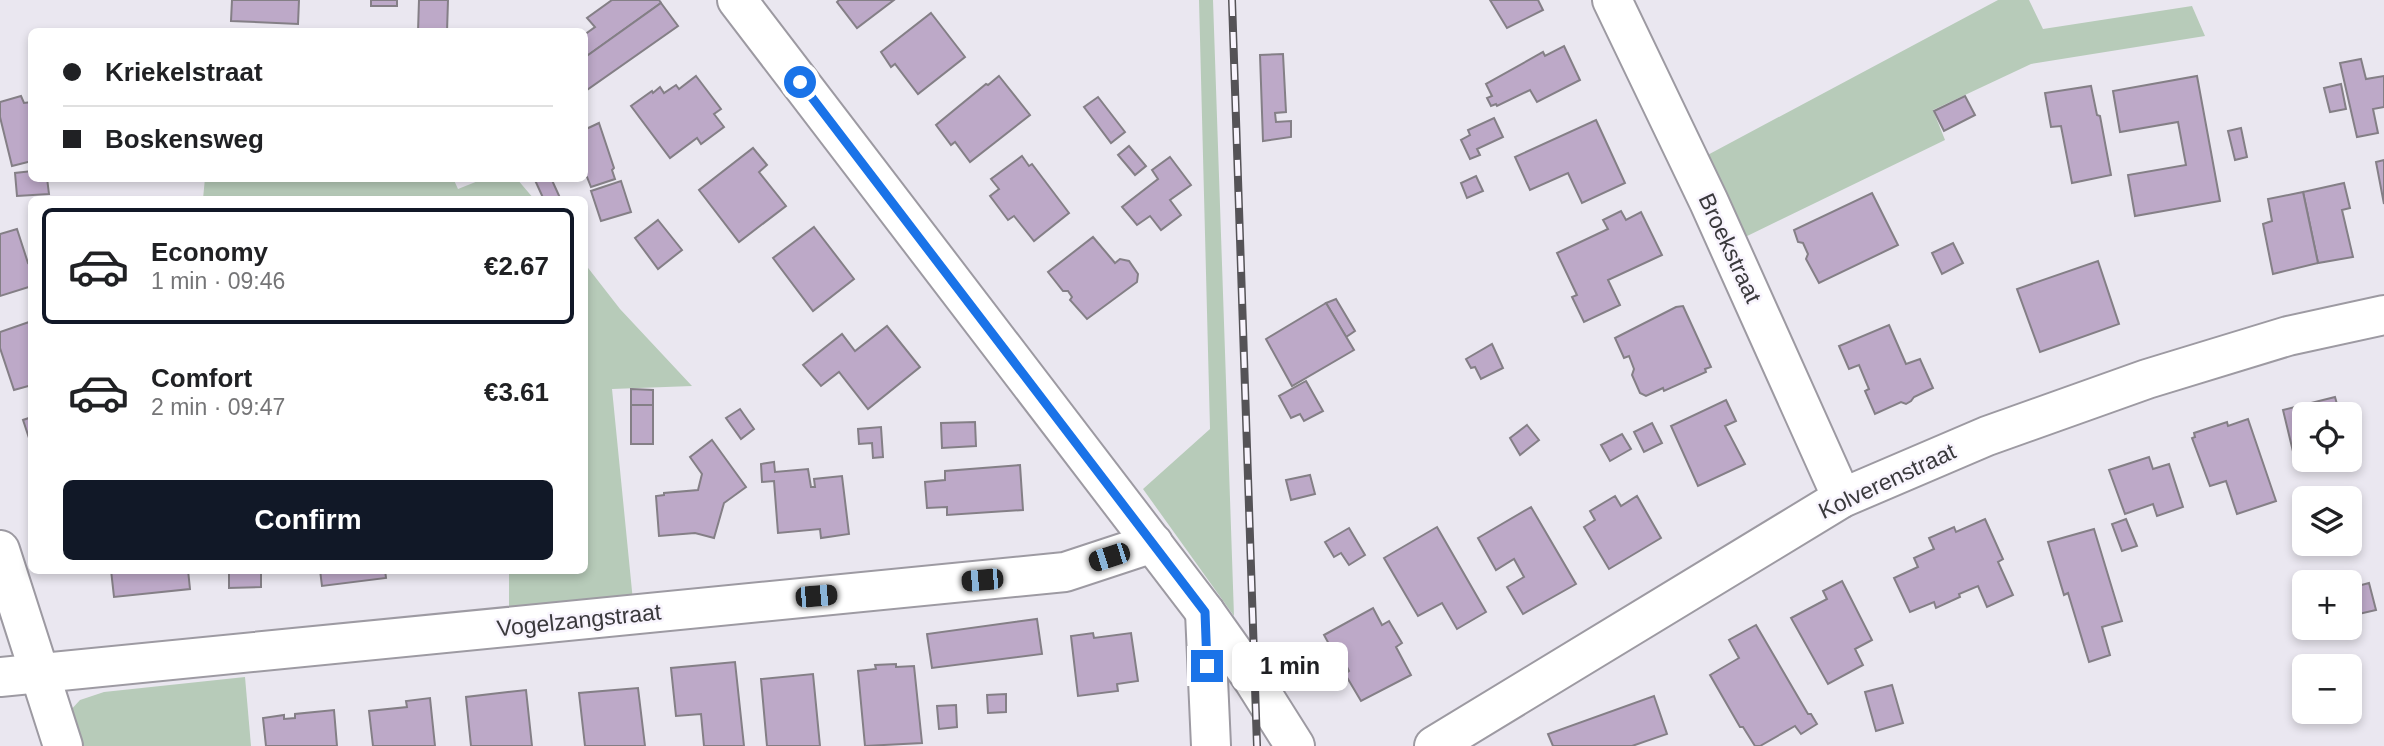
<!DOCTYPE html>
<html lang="en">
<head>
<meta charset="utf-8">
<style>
  body { margin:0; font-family:Helvetica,sans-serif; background:#f2f2f2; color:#202124; height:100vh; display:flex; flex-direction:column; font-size:26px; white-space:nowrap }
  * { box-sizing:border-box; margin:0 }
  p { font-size:23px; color:#757577 }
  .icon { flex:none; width:38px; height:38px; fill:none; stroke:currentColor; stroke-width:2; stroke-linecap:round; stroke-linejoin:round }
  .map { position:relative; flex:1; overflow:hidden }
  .drawer { position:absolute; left:28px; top:196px; width:560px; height:378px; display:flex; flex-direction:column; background:#fff; border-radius:10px; box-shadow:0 4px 10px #0003 }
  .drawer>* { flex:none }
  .banner { position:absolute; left:28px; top:28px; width:560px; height:154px; border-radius:10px; box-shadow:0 4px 10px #0003; display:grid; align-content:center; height:154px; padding:0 35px; background:#fff }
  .tools { position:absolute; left:2292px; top:402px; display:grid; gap:14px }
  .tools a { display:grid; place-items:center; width:70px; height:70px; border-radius:10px; background:#fff; box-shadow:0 4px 10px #0003; font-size:35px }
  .end { position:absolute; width:32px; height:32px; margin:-16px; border:9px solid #1a73e8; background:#fff; box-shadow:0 0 0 4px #fff }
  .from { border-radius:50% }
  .bubble { position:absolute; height:49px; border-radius:10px; background:#fff; box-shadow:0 4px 10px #0003; font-size:23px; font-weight:700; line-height:49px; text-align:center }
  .car { position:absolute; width:21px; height:42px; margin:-21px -10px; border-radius:9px; box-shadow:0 0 5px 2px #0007; background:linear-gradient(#222 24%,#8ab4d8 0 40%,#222 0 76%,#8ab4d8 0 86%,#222 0) }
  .banner b { display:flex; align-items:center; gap:24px; height:66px; font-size:26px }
  .banner b+b { border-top:2px solid #e0e0e0 }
  .banner i { width:18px; height:18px; background:#202124 }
  ul { padding:12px 0 0; list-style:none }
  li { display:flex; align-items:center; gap:21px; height:116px; margin:0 14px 10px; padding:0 21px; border:4px solid transparent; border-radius:10px }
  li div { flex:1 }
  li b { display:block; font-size:26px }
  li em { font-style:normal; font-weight:700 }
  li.active { border-color:#111827 }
  li>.icon { width:63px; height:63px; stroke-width:1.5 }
  .primary-button { display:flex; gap:14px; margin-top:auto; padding:14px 35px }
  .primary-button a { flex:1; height:80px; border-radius:10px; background:#111827; color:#fff; font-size:28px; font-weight:700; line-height:80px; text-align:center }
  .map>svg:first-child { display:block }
  .green { fill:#b7cbb9 }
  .building { fill:#bda9c8; stroke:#847f86; stroke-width:2 }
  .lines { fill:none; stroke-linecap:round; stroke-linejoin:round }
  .minor-casing { stroke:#9d9aa2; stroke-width:42 }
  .minor { stroke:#fff; stroke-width:38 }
  .rail-casing { stroke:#555357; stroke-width:8 }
  .rail { stroke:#f8f4fd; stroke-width:5; stroke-dasharray:16; stroke-linecap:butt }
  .route { stroke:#1a73e8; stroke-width:9 }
  .labels { text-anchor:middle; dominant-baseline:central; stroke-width:5; stroke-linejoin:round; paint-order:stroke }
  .street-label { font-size:23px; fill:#3a393c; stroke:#f8f4fd }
</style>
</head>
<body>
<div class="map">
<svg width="2384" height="746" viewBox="0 0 2384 746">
  <rect width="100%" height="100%" fill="#eae7f0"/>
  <g class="green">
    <path d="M1199 0H1213L1234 616 1143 489 1210 429Z"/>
    <path d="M1998 0H2029L2043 29 2192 6 2205 36 2031 64 1933 110 1945 140 1739 240 1702 158Z"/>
    <path d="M205 178H453L458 189 483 179H517L534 199H203Z"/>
    <path d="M585 264 620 309 692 386 612 389 633 601 509 612V571L584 570Z"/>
    <path d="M245 677 251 746H73L69 712 80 700 104 692Z"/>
  </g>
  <g class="building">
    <path d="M232 0H299L298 24 231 21Z"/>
    <rect x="371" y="0" width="26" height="6"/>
    <path d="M419 0H448L447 32H418Z"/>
    <path d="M612 0H659L661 3 584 58 587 52 584 49V35L595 27 587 18Z"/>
    <path d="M839 0H894L857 28 837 2Z"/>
    <path d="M1490 0H1538L1543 10 1507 28Z"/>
    <path d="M661 3 678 26 584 92V58Z"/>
    <path d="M931 13 965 57 918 94 895 64 891 67 881 52Z"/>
    <path d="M1564 46 1580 80 1537 102 1530 90 1497 106 1496 104 1491 106 1487 98 1492 96 1486 84 1543 52 1545 56Z"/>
    <path d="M1283 54 1286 112 1275 113 1276 122 1291 121V137L1263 141 1260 55Z"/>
    <path d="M2361 59 2366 79 2384 76V107L2373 109 2378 133 2357 137 2340 63Z"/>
    <path d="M696 76 721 109 714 114 724 127 701 144 697 138 670 158 631 106 652 91 653 93 660 87 664 93 676 85 679 89Z"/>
    <path d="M999 76 1030 115 970 162 955 142 951 145 936 125 986 84 988 85Z"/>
    <path d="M2197 76 2220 201 2135 216 2128 175 2186 165 2178 122 2120 132 2113 91Z"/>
    <path d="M2341 84 2346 109 2330 112 2324 88Z"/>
    <path d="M2091 86 2097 115 2100 116 2111 175 2072 183 2061 126 2051 127 2045 93Z"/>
    <path d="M21 96 24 103 32 102V161L12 166 0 117V102Z"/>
    <path d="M1965 96 1975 115 1944 131 1934 111Z"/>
    <path d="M1098 97 1125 132 1111 143 1084 107Z"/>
    <path d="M1494 118 1503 137 1477 149 1480 155 1470 159 1461 140 1470 135 1468 130Z"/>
    <path d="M1596 120 1625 183 1582 203 1568 173 1530 190 1515 157Z"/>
    <path d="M599 123 614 168 612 170 615 179 591 187 587 177 584 176V130Z"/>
    <path d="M2241 128 2247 157 2235 160 2228 131Z"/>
    <path d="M1129 146 1146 166 1135 175 1118 155Z"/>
    <path d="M753 148 767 165 759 172 786 206 739 242 699 190Z"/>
    <path d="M1022 156 1029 166 1032 164 1069 213 1034 241 1014 216 1008 220 990 196 999 189 991 179Z"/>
    <path d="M1170 157 1191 185 1170 200 1181 215 1161 230 1150 216 1137 225 1122 207 1158 179 1152 170Z"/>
    <path d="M2384 160V204L2376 162Z"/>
    <path d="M32 171V178H47L49 194 17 196 15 173Z"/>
    <path d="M1476 176 1483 191 1467 198 1461 183Z"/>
    <path d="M534 178H551L561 200H544Z"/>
    <path d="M621 181 631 212 601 221 591 191Z"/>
    <path d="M2344 183 2350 208 2342 210 2353 257 2318 263 2303 192Z"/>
    <path d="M2303 192 2318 263 2273 274 2263 224 2272 221 2268 199Z"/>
    <path d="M1872 193 1898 245 1819 283 1806 259 1808 254 1803 243 1798 242 1794 230Z"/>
    <path d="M1621 211 1626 220 1641 212 1662 255 1608 280 1620 305 1584 322 1572 297 1577 295 1557 253 1608 229 1603 220Z"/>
    <path d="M658 220 682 250 658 269 635 238Z"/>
    <path d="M814 227 854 279 813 311 773 258Z"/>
    <path d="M17 229 28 263 32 262V286L0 296V234Z"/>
    <path d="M1093 237 1115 263 1120 259 1129 261 1138 274 1137 282 1087 319 1070 300 1072 297 1068 291H1063L1048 272Z"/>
    <path d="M1953 243 1963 263 1942 274 1932 253Z"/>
    <path d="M2098 261 2119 324 2040 352 2017 289Z"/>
    <path d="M1336 299 1355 331 1346 337 1326 303Z"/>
    <path d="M1326 303 1354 350 1292 386 1266 339Z"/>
    <path d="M1683 306 1711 367 1705 369 1706 372 1664 391 1663 388 1646 396 1640 393 1632 375 1634 369 1629 356 1624 358 1615 338 1676 307Z"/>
    <path d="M32 321V385L14 390 0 348V332Z"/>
    <path d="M1889 325 1906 364 1920 359 1933 388 1914 397 1911 401 1906 404 1901 402 1875 414 1865 391 1869 389 1859 365 1849 369 1839 346Z"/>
    <path d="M887 326 920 367 868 409 839 372 821 386 803 365 842 334 855 351Z"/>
    <path d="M1492 344 1503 368 1481 379 1475 367 1471 368 1466 359Z"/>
    <path d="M1306 381 1323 411 1304 421 1300 414 1291 418 1279 396Z"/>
    <path d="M631 389 653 390V405H631Z"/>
    <path d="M2335 397 2340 415H2305V460H2327L2297 468 2283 410Z"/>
    <path d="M1726 400 1736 421 1725 426 1745 464 1698 486 1671 426Z"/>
    <rect x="631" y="405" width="22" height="39"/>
    <path d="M740 409 754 429 741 439 726 418Z"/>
    <path d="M32 417V441H30L23 420Z"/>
    <path d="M2248 419 2276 501 2237 514 2226 481 2210 486 2192 438 2195 437 2194 433 2227 422 2228 426Z"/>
    <path d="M975 422 976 446 942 448 941 423Z"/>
    <path d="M1652 423 1662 443 1644 452 1634 432Z"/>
    <path d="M1527 425 1539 440 1520 455 1510 438Z"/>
    <path d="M881 427 883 457 873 458 872 443 859 444 858 429Z"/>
    <path d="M1622 434 1631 449 1610 461 1601 445Z"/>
    <path d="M712 440 746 487 724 503 714 538 695 533 659 536 656 496 664 495V493L698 490 702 474 690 457Z"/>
    <path d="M2149 457 2153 469 2169 464 2183 507 2157 516 2153 504 2125 514 2109 470Z"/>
    <path d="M774 462 775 472 808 469 811 487H815L814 479 842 476 849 534 821 538 820 529 778 533 774 481 762 482 761 464Z"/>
    <path d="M1020 465 1023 510 947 515V507L927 508 925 482 945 480V471Z"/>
    <path d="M1310 475 1315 494 1291 500 1286 480Z"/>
    <path d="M1615 496 1621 506 1637 496 1661 538 1609 569 1584 527 1595 520 1590 511Z"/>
    <path d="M1531 507 1576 584 1523 614 1507 587 1524 577 1514 559 1496 570 1478 538Z"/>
    <path d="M1985 519 2003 559 1998 562 2013 595 1987 607 1978 586 1959 594 1960 597 1936 608 1934 602 1910 612 1894 578 1918 567 1914 558 1934 549 1929 538 1954 527 1956 532Z"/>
    <path d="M2126 519 2137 546 2122 551 2112 524Z"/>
    <path d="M1437 527 1486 612 1457 629 1442 603 1418 616 1384 558Z"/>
    <path d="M1349 528 1365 555 1349 565 1341 553 1334 557 1325 542Z"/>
    <path d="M2094 529 2122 621 2102 627 2110 655 2089 662 2068 593 2064 595 2048 542Z"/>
    <path d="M111 570H188L190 589 114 597Z"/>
    <path d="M229 570H261V587L229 588Z"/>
    <path d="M320 570H385L386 578 322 586Z"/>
    <path d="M1842 581 1872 640 1855 649 1863 665 1828 684 1791 618 1827 599 1823 591Z"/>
    <path d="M2369 583 2376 610 2350 616V588Z"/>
    <path d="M1373 608 1382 625 1389 621 1402 643 1396 647 1411 675 1361 701 1345 674 1349 671 1340 653 1335 655 1324 635Z"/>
    <path d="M1037 619 1042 654 932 668 927 634Z"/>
    <path d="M1756 625 1808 714H1811L1817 724 1801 734 1795 726 1760 746H1755L1743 727H1740L1710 675 1739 658 1729 640Z"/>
    <path d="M1093 633 1094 638 1131 633 1138 681 1117 684 1118 691 1078 696 1071 636Z"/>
    <path d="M735 662 744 746H704L701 714 676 716 671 668Z"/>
    <path d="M896 664V667L914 666 922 743 865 746 858 671 876 669 875 665Z"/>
    <path d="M813 674 820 746H767L761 679Z"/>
    <path d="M1892 685 1903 723 1876 731 1865 692Z"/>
    <path d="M638 688 645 746H585L579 693Z"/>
    <path d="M526 690 532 746H471L466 697Z"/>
    <path d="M1006 694V712L988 713 987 695Z"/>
    <path d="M1654 696 1667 734 1632 746H1553L1548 734Z"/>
    <path d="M430 698 435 746H373L369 711 407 707 406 701Z"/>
    <path d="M956 705 957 727 939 729 937 706Z"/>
    <path d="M334 710 337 746H266L263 718 284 715V719L295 718V714Z"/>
  </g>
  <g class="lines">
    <defs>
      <g id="minor">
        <path d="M737 0 1205 612 1254 681 1295 746"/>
        <path d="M1612 0 1709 202 1842 498"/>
        <path d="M0 550 63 746"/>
        <path d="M1205 612 1211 746"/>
        <path d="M0 677 1065 572 1153 543"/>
        <path d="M1434 746 1842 498 1987 436 2147 379 2288 336 2384 315"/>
      </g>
    </defs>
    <use href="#minor" class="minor-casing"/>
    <use href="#minor" class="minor"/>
    <defs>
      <path id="rail" d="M1232 0 1257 746"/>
    </defs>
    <use href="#rail" class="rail-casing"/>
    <use href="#rail" class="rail"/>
  </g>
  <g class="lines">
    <path class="route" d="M800 82 1205 612 1207 666"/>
  </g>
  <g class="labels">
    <g class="street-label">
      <text transform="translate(1730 248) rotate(65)">Broekstraat</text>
      <text transform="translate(1887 481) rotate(-25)">Kolverenstraat</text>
      <text transform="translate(579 620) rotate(-6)">Vogelzangstraat</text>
    </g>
  </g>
</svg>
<div class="tools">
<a><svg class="icon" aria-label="locate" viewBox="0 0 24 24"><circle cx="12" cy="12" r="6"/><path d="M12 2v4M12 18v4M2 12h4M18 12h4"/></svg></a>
<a><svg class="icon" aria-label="layers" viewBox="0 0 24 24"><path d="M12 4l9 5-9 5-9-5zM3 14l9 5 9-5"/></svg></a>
<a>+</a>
<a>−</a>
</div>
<i class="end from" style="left:800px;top:82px"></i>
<i class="end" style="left:1207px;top:666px"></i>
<div class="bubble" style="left:1232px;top:642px;width:116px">1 min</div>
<i class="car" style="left:1109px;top:557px;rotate:252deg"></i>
<i class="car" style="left:982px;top:580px;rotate:265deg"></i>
<i class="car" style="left:816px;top:596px;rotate:85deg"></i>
<div class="banner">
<b><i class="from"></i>Kriekelstraat</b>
<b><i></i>Boskensweg</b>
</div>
<section class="drawer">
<ul>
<li class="active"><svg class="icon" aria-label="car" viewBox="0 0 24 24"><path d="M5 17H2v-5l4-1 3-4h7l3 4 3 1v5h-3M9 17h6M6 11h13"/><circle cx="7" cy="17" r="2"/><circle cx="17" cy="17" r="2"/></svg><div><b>Economy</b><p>1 min · 09:46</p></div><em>€2.67</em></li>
<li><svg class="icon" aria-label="car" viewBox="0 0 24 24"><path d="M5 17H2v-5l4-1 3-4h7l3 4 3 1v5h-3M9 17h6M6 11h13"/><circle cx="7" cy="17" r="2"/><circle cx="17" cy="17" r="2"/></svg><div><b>Comfort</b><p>2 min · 09:47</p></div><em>€3.61</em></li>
</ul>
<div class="primary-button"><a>Confirm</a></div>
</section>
</div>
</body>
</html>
